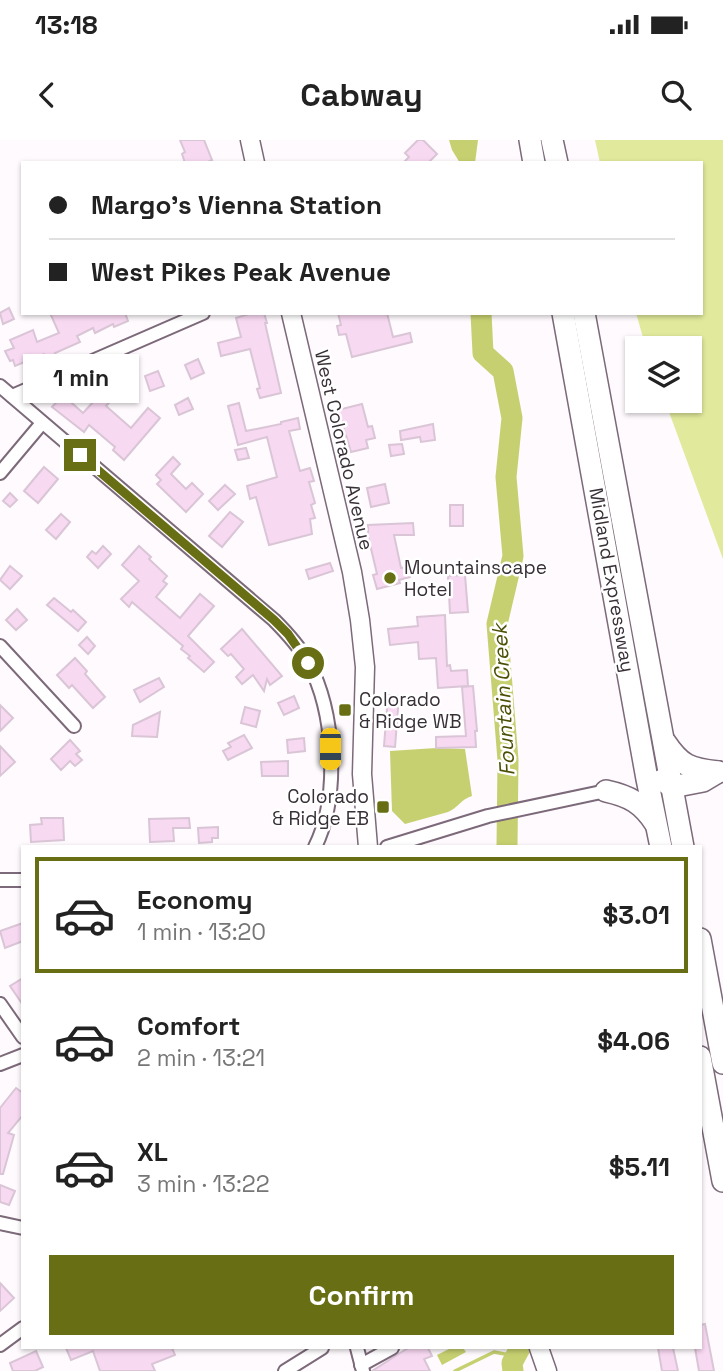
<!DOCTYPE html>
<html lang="en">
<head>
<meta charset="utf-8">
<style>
  body { margin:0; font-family:"Space Grotesk",sans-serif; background:#f2f2f2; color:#222; height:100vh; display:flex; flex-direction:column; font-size:26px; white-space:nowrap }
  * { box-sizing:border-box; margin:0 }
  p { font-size:23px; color:#767676 }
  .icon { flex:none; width:38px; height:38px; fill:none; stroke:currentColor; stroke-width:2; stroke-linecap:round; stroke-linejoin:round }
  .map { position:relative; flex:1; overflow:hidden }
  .drawer { position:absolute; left:21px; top:705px; width:681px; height:504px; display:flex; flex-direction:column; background:#fff; border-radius:0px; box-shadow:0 2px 5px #0004 }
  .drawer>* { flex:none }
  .guide { position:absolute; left:21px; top:21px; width:682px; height:154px; border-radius:0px; box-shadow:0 2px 5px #0004; display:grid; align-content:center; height:154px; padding:0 28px; background:#fff }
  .fabs { position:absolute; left:625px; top:196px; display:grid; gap:14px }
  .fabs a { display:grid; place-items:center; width:77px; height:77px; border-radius:0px; background:#fff; box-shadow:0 2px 5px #0004; font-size:35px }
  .end { position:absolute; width:32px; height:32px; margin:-16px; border:9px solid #686e14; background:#fff; box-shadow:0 0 0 4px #fff }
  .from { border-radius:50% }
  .bubble { position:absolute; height:49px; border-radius:0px; background:#fff; box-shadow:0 2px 5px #0004; font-size:23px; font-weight:800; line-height:49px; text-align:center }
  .car { position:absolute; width:21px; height:42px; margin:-21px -10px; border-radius:9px; box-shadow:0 0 5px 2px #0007; background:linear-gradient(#f5c518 24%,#345 0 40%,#f5c518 0 76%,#345 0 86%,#f5c518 0) }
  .guide b { display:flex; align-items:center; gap:24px; height:66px; font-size:26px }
  .guide b+b { border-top:2px solid #e0e0e0 }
  .guide i { width:18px; height:18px; background:#222 }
  ul { padding:12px 0 0; list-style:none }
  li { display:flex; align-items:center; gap:21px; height:116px; margin:0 14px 10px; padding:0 14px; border:4px solid transparent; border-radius:0px }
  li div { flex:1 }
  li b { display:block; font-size:26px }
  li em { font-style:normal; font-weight:800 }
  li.active { border-color:#686e14 }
  li>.icon { width:63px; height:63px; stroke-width:1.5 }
  .button { display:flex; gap:14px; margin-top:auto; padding:14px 28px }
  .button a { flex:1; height:80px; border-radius:0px; background:#686e14; color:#fff; font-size:28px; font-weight:800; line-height:80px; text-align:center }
  .status { display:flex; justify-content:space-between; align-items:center; height:49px; padding:0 35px; background:#fff; direction:ltr }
  .status svg { height:19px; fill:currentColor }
  header { display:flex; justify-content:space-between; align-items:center; height:91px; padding:0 28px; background:#fff; font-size:32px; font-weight:800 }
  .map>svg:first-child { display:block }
  .green { fill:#e1ea9c }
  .water { fill:#c7d070 }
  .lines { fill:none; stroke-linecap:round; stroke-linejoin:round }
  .stream { stroke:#c7d070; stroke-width:3.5 }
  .river { stroke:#c7d070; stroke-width:21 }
  .building { fill:#f8d9f2; stroke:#dac5d6; stroke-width:2 }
  .minor-casing { stroke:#7c6979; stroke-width:16 }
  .secondary-casing { stroke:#7c6979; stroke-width:21 }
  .trunk-casing { stroke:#7c6979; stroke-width:24 }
  .minor { stroke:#fff; stroke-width:12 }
  .secondary { stroke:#fff; stroke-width:18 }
  .trunk { stroke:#fff; stroke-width:21 }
  .route { stroke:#686e14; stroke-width:9 }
  .poi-dot { fill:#686e14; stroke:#fff; stroke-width:2.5 }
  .labels { text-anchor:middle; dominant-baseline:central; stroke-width:5; stroke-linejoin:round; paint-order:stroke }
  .street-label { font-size:19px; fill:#383037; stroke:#fff }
  .poi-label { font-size:19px; fill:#383037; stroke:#fff; text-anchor:start }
  .water-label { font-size:21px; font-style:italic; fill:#4c5005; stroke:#fff }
</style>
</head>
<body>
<div class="status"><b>13:18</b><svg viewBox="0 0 49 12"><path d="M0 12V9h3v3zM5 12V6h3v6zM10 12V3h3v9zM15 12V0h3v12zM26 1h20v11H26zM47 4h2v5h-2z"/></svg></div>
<header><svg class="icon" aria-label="back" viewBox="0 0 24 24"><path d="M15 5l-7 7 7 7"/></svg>Cabway<svg class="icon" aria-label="search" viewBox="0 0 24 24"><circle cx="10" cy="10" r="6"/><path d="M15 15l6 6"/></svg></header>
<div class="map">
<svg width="723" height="1231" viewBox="0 0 723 1231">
  <rect width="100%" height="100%" fill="#fefafd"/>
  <path class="green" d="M595 0H723V419L665 261H690V208H646L636 173H702V23H600Z"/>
  <g class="water">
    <path d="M449 0H478L475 23H460L452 10Z"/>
    <path d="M436 608 465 609 472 656C461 659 458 668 448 672L405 684 392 671 390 611Z"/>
    <path d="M451 1208H463L466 1212 442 1225 437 1215Z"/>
  </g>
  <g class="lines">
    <path class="stream" d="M455 1231 494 1212 515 1216"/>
    <g class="river">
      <path d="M481 173 483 213 503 231 512 278 506 337 513 416 497 484 508 620 507 707"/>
      <path d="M513 1231 512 1223 520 1208"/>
    </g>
  </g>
  <g class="building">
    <path d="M180 0H204L212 20 206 23H185L182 14 185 12Z"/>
    <path d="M418 0H423L437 14 428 23H403L409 17 405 13Z"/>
    <path d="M9 168 14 179 3 184 0 173Z"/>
    <path d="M50 173H125L128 181 114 187 113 184 95 193 93 188 77 196 80 202 55 213 56 215 46 219 44 214 15 226 13 220 10 221 5 211 14 208 10 200 33 190 37 202 59 193Z"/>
    <path d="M252 173H264L267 183H265L281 253 260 258 257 249 260 248 250 209 221 216 218 203 241 197 236 178Z"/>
    <path d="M338 173H387L393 197 410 193 412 202 352 217 346 194 339 195 337 186 341 185Z"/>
    <path d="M198 219 204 233 191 239 185 225Z"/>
    <path d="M108 229 114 243 120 240 123 247 106 266 131 288 148 268 160 278 124 320 113 310 115 307 89 285 84 292 52 267 63 255 83 273 106 248 100 233Z"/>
    <path d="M158 231 164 246 150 251 145 236Z"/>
    <path d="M188 258 193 269 179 275 175 265Z"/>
    <path d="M239 263 246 291 281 284V282L298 278 300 289 289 291 300 331 310 328 314 341 309 342 315 363 311 365 315 378 310 379 312 394 269 405 256 357 250 359 247 346 277 337 267 297 238 305 228 266Z"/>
    <path d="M362 264 368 287 372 286 375 298 366 300 368 308 351 312 338 270Z"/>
    <path d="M433 284 435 300 421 302 420 297 401 300 400 291Z"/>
    <path d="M402 304 404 314 391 316 389 305Z"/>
    <path d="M246 308 249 318 238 320 235 310Z"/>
    <path d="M173 317 180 324 171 334 186 349 192 343 203 354 186 372 157 344 161 340 156 335Z"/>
    <path d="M44 327 58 339 38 363 24 351Z"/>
    <path d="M385 344 389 363 371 367 367 348Z"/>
    <path d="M225 345 235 354 218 370 209 361Z"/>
    <path d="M10 353 17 360 10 367 3 361Z"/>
    <rect x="450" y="365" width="13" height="21"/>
    <path d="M230 372 243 382 222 407 209 396Z"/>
    <path d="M61 374 70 382 56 399 46 390Z"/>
    <path d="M413 383 414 395H394L401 428 408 427 410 437 399 440 400 443 377 449 373 435 377 434 368 396V385Z"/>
    <path d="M103 406 111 414 98 428 87 417 92 411 96 414Z"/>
    <path d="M139 406 151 417 149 419 167 436 163 441 167 444 156 457 180 478 200 454 214 466 188 496 214 522 204 532 188 518 190 516 181 509 183 506 132 462 129 467 121 459 139 441 122 425Z"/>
    <path d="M330 423 333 431 309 439 306 430Z"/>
    <path d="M10 426 22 436 10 449 0 440Z"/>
    <path d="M465 435 468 472 450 473 448 436Z"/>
    <path d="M54 458 71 472 73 470 86 482 78 491 47 465Z"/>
    <path d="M17 469 27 480 16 490 6 480Z"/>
    <path d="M445 475 447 526 450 525 451 531 467 530 468 546 438 548 436 518 419 519 418 502 390 505 388 489 418 486 417 477Z"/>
    <path d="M242 489 282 536 270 545 267 539 264 551 253 535 242 544 236 537 244 529 231 514 228 516 221 509Z"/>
    <path d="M87 497 95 506 88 514 79 505Z"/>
    <path d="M75 518 87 531 85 534 105 557 93 568 72 545 69 548 57 535Z"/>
    <path d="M159 538 164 547 140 562 134 550Z"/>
    <path d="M473 546 477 591H475L476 607 436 608V597L466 596 462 547Z"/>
    <path d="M388 555 399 556 395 607 384 606Z"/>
    <path d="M294 556 299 568 284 575 278 563Z"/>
    <path d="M0 565 13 578 0 591Z"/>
    <path d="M245 567 260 571 256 587 241 583Z"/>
    <path d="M160 572 157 597 132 596 133 585Z"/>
    <path d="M244 595 252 608 228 620 223 611 231 607 228 603Z"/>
    <path d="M304 598 305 611 288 613 287 600Z"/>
    <path d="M70 600 80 611 76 614 82 620 75 626 70 621 61 630 51 619Z"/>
    <path d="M0 606 15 622 0 636Z"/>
    <path d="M288 621V636H262L261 622Z"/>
    <path d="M41 678H63L64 700 31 702 30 685 42 684Z"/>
    <path d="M189 678 190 688H173L174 701 150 702 149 679Z"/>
    <path d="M218 687V698H212V702L199 703 198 688Z"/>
    <path d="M23 783V801L5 808 0 791Z"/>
    <path d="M23 838V865L10 846Z"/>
    <path d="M16 948 23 953V975L8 993 14 995 3 1034H0V968Z"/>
    <path d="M0 1045 15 1051 9 1065 0 1062Z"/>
    <path d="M0 1143 14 1158 0 1171Z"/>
    <path d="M705 1184 714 1231H699L695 1208H700V1185Z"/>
    <path d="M66 1208H172L175 1215 152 1224 155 1231H100L93 1211 71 1220Z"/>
    <path d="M408 1208H428L432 1216 424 1219 430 1231H372Z"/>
    <path d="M658 1208H673L678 1231H662Z"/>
    <path d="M36 1211 43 1227 35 1231H13L10 1223Z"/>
  </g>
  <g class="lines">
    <defs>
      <g id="minor">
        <path d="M0 246 274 480C287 493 299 506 308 522 335 572 340 656 315 707"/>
        <path d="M12 256 203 173"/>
        <path d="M0 333 42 283"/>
        <path d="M0 506 74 586"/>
        <path d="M387 707 488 676 606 651"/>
        <path d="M0 740H23"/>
        <path d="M0 864 23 897"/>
        <path d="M0 924 23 915"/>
        <path d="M0 1083 23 1088"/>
        <path d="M0 1205 23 1188"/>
        <path d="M357 1208 363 1231"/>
        <path d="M361 1225 392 1208"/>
        <path d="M285 1231 322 1208"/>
      </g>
      <g id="secondary">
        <path d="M250 0 255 23"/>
        <path d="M291 173 352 432 360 480 365 527 362 634 368 707"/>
        <path d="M539 1208 547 1231"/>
      </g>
      <g id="trunk">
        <path d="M530 0 534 23"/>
        <path d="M552 0 557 23"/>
        <path d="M563 173 647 639 661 707"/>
        <path d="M584 173 683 707"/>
        <path d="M665 602C681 626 690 629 718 632"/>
        <path d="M662 640 672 647 703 641 718 632"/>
        <path d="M606 651C629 656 642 663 655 683"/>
        <path d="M700 799 723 923"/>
        <path d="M700 917 723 1041"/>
      </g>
    </defs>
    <use href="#minor" class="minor-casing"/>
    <use href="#secondary" class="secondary-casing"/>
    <use href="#trunk" class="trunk-casing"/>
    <use href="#minor" class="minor"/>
    <use href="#secondary" class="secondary"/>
    <use href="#trunk" class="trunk"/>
  </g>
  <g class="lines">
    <path class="route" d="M80 315 274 480 288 494 308 523"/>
  </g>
  <g class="poi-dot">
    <circle cx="390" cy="438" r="7"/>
    <rect x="338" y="563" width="14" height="14" rx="3.5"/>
    <rect x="376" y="660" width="14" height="14" rx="3.5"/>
  </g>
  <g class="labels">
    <g class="street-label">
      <text transform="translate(344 310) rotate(77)">West Colorado Avenue</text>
      <text transform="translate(612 440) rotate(80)">Midland Expressway</text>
    </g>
    <g class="poi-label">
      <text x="404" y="427">Mountainscape<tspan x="404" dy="22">Hotel</tspan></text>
      <text x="359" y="559">Colorado<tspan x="359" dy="22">&amp; Ridge WB</tspan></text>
      <text x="369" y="656" text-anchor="end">Colorado<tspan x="369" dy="22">&amp; Ridge EB</tspan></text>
    </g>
    <g class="water-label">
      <text transform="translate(503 560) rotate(-93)">Fountain Creek</text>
    </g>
  </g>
</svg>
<div class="fabs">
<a><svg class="icon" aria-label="layers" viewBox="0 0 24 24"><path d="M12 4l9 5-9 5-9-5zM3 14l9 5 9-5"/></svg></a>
</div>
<i class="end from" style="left:308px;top:523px"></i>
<i class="end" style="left:80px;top:315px"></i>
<div class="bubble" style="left:23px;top:214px;width:116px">1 min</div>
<i class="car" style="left:330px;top:609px;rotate:180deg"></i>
<div class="guide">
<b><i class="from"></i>Margo's Vienna Station</b>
<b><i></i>West Pikes Peak Avenue</b>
</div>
<section class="drawer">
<ul>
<li class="active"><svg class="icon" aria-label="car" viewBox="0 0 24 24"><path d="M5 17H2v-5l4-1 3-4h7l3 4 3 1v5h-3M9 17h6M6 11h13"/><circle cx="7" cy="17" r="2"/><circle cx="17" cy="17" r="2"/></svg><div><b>Economy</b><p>1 min · 13:20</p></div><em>$3.01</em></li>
<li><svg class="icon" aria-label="car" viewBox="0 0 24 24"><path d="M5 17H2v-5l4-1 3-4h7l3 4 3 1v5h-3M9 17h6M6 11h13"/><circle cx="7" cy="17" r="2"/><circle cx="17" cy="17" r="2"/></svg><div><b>Comfort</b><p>2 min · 13:21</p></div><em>$4.06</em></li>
<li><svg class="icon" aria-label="car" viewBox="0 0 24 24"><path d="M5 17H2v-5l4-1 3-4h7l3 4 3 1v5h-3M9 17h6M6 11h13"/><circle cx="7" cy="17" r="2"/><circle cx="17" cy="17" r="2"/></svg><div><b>XL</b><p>3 min · 13:22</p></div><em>$5.11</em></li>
</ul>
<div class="button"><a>Confirm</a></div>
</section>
</div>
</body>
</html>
